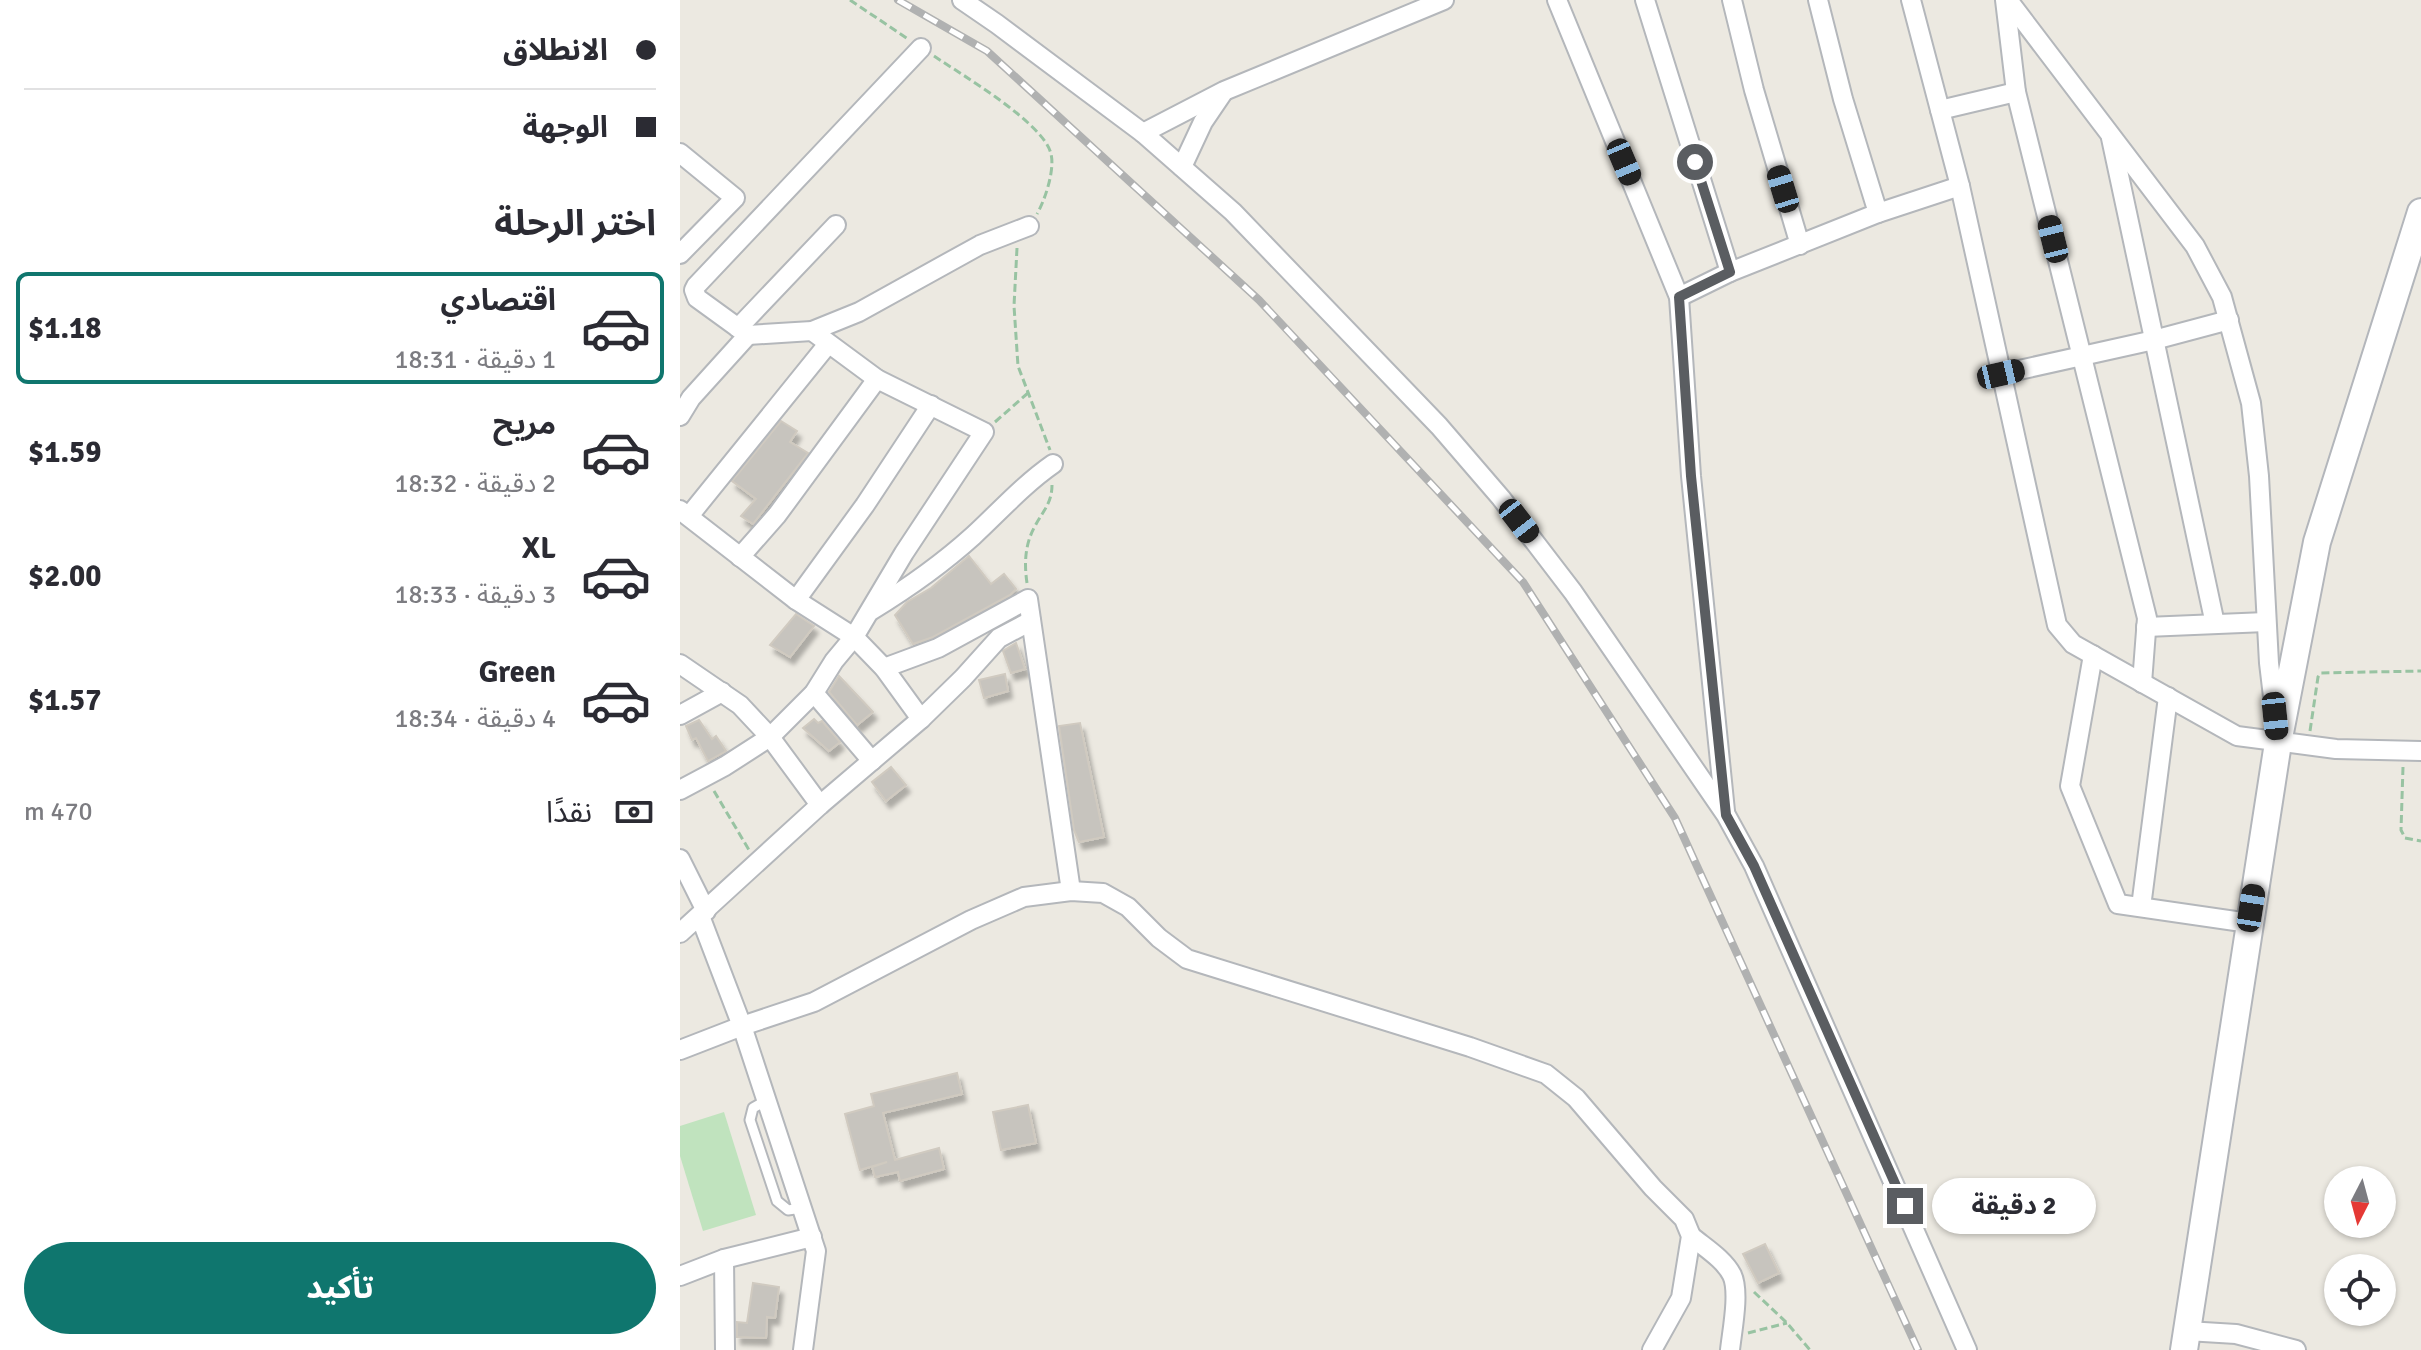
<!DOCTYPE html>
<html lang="ar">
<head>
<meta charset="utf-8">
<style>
  body { margin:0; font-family:Signika,"Noto Sans Arabic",sans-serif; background:#f2f2f3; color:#2b2b33; direction:rtl; height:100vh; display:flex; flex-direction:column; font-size:30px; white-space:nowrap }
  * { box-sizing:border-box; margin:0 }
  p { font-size:26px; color:#7c7c81 }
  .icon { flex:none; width:44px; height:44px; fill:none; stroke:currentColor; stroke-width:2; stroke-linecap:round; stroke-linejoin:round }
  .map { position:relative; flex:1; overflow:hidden; direction:ltr }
  .side { display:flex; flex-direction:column; background:#fff; width:680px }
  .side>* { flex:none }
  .guide { display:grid; align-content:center; height:176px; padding:0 24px; background:#fff }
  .needle { width:52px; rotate:186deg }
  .controls { position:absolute; left:1644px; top:1166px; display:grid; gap:16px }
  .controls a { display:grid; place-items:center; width:72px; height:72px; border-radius:50%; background:#fff; box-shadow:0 2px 6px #0004; font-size:40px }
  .end { position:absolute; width:36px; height:36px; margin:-18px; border:10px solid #5a5d61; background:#fff; box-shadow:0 0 0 4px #fff }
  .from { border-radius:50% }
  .bubble { position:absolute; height:56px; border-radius:28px; background:#fff; box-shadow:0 2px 6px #0004; font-size:26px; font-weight:700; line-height:56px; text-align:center; direction:rtl }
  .car { position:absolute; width:24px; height:48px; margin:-24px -12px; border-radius:10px; box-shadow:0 0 6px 2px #0007; background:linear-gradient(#222 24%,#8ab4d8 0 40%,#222 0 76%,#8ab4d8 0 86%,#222 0) }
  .guide b { display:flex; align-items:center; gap:28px; height:76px; font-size:30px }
  .guide b+b { border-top:2px solid #e1e1e2 }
  .guide i { width:20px; height:20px; background:#2b2b33 }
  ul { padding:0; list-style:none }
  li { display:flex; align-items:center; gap:24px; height:112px; margin:0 16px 12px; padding:0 8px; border:4px solid transparent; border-radius:12px }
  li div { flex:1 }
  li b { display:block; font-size:30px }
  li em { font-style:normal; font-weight:700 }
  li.selected { border-color:#0f766e }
  li>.icon { width:72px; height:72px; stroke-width:1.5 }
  h2 { padding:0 24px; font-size:36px; line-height:96px }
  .pay { display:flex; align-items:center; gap:20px; height:88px; padding:0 24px; font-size:30px }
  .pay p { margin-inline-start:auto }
  .button { display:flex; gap:16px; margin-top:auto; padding:16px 24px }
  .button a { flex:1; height:92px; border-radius:48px; background:#0f766e; color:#fff; font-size:32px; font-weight:700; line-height:92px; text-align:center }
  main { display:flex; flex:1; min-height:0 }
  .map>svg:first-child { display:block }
  .green { fill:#c0e3be }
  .building { fill:#c7c4be; stroke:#d0cac0; stroke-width:2; filter:url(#shadow) }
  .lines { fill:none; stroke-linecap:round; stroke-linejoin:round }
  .lane-casing { stroke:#b4b7bb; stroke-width:13 }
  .street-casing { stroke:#b4b7bb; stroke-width:22 }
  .secondary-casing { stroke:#b3b6bb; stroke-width:30 }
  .path { stroke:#98c3a2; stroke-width:3; stroke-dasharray:8 4; stroke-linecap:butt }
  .lane { stroke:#fff; stroke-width:9 }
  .street { stroke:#fff; stroke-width:18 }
  .secondary { stroke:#fff; stroke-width:26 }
  .rail-casing { stroke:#b0b1b1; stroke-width:8 }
  .rail { stroke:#fff; stroke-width:5; stroke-dasharray:15; stroke-linecap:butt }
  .route { stroke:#5a5d61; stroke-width:10 }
</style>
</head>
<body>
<main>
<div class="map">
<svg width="1741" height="1350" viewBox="0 0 1741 1350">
  <defs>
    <filter id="shadow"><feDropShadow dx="4" dy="7" stdDeviation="2" flood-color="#0004"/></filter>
  </defs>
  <rect width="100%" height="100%" fill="#ece9e1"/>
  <path class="green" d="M44 1112 76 1215 23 1231 0 1156V1126Z"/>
  <g class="building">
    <path d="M101 421 117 431 110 442 128 453 73 524 61 516 76 499 52 481Z"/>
    <path d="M289 556 311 584 324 574 336 589 330 595 253 637 233 644 215 615 227 602 251 588Z"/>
    <path d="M116 614 134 626 110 657 90 645Z"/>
    <path d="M336 643 345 669 331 673 323 651Z"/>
    <path d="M325 674 328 691 304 698 299 680Z"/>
    <path d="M159 676 193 712 177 725 149 692Z"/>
    <path d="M134 719 138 723 142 721 160 742 149 751 123 728Z"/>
    <path d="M19 720 32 739 36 736 46 751 28 761 16 738 12 740 6 726Z"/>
    <path d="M400 723 424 837 399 842 394 830 379 726Z"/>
    <path d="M211 767 226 785 206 801 192 782Z"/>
    <path d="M277 1073 282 1094 203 1113 215 1160 259 1148 264 1169 220 1181 218 1172 195 1177 192 1167 207 1162 180 1170 165 1114 194 1106 191 1094Z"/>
    <path d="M348 1105 356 1143 321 1150 313 1112Z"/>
    <path d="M1085 1244 1099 1273 1078 1283 1063 1254Z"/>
    <path d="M73 1283 99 1287 95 1318 87 1317 86 1338 57 1337V1322L67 1323Z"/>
  </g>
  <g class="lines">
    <defs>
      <path id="lane" d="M87 1100 73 1108 70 1120 97 1201 108 1210 122 1208"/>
      <g id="street">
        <path d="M282 0 317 24 463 133 553 212 759 426 821 498 893 592 1046 815 1074 866 1287 1350"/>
        <path d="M877 0 999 297 1011 476 1045 811"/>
        <path d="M965 0 1050 272 1198 213 1163 99 1138 0"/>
        <path d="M1052 0 1074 90 1120 245"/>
        <path d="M1231 0 1280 186 1377 625 1393 644 1557 736 1656 749 1741 751"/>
        <path d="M1325 0 1336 92 1467 618 1462 683"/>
        <path d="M1328 0 1515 246 1542 297 1571 403 1579 476 1589 663 1596 722"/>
        <path d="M241 48 16 286 14 290 17 298 68 335 132 331 179 312 300 245 349 226"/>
        <path d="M1260 110 1336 92"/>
        <path d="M463 133 544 91 764 0"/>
        <path d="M1431 138 1535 624"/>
        <path d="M0 153 55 198 0 254"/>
        <path d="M502 167 523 122 542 94"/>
        <path d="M1198 213 1280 186"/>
        <path d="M999 297 1050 272"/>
        <path d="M58 328 156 225"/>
        <path d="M1321 374 1474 340 1549 320"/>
        <path d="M0 416 11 398 68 335"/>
        <path d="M0 510 116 600 174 637 204 668 241 719"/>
        <path d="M9 516 148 344"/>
        <path d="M60 557 97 515 197 379"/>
        <path d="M116 600 185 505 251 405"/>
        <path d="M192 610C228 588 262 564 293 536 320 511 343 485 373 464"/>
        <path d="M1466 627 1586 622"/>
        <path d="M1413 655 1390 786 1438 904 1569 923"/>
        <path d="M0 664 60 705 90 737 140 805"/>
        <path d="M204 668 258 648 348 599 391 891"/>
        <path d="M134 693 192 761"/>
        <path d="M0 715 42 692"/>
        <path d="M0 790 45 766 90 737 134 693 154 661 174 637 224 553 304 432 197 379 132 331"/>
        <path d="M0 859 26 911"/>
        <path d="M1461 907 1488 697"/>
        <path d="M20 916 62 1026 136 1251 123 1350"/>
        <path d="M0 933 140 805 241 719 283 678 319 638 351 621"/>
        <path d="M0 1050 62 1026 134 1002 291 920 344 897 391 891 423 893 448 907 479 938 507 959 790 1047 866 1074 896 1098 973 1188 1004 1219 1011 1236 1001 1298 972 1350"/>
        <path d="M1011 1236C1024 1247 1044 1259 1052 1275 1060 1292 1052 1331 1050 1350"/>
        <path d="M44 1259 45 1350"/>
        <path d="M0 1276 44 1259 132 1237"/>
        <path d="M1507 1331 1556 1334 1616 1350"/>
      </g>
      <path id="secondary" d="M1504 1350 1598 743 1637 542 1741 212"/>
    </defs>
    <use href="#lane" class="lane-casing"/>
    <use href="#street" class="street-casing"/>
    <use href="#secondary" class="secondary-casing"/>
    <g class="path">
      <path d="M170 0 228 39"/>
      <path d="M254 56C282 75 364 123 371 154 375 170 365 200 357 214"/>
      <path d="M337 248 334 306 338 366 370 450"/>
      <path d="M315 422 348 393"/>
      <path d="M347 583C344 563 345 544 355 526 363 511 372 503 372 485"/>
      <path d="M1630 731 1638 677 1641 673 1741 671"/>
      <path d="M1723 767 1721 830 1725 838 1741 841"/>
      <path d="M34 791 69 850"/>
      <path d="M1074 1292 1107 1323 1130 1350"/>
      <path d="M1068 1333 1107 1323"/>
    </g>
    <use href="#lane" class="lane"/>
    <use href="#street" class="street"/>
    <use href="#secondary" class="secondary"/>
    <defs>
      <path id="rail" d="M218 0 307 51 579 300 843 582 995 818 1238 1350"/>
    </defs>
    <use href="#rail" class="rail-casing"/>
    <use href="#rail" class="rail"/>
  </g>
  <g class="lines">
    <path class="route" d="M1015 162 1050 272 999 297 1011 476 1046 815 1074 866 1225 1206"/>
  </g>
</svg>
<div class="controls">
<a><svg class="needle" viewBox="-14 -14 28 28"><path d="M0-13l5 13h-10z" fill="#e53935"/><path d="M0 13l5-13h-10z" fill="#7c7c81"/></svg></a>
<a><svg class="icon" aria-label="locate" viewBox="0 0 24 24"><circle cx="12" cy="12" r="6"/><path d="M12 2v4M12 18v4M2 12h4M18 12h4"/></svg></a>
</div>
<i class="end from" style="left:1015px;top:162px"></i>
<i class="end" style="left:1225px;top:1206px"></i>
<div class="bubble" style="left:1252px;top:1178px;width:164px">2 دقيقة</div>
<i class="car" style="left:944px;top:162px;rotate:157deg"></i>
<i class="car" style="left:1103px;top:189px;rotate:343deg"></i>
<i class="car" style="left:1373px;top:239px;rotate:346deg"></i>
<i class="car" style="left:1321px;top:374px;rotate:77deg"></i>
<i class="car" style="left:839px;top:521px;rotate:142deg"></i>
<i class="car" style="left:1595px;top:716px;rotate:174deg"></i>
<i class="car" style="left:1571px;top:908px;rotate:9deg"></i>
</div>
<section class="side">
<div class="guide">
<b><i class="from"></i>الانطلاق</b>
<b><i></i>الوجهة</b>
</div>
<h2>اختر الرحلة</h2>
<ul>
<li class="selected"><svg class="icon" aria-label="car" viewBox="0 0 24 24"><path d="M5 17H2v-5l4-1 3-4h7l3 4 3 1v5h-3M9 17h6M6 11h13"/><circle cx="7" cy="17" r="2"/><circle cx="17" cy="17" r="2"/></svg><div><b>اقتصادي</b><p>1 دقيقة · 18:31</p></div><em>$1.18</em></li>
<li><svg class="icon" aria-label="car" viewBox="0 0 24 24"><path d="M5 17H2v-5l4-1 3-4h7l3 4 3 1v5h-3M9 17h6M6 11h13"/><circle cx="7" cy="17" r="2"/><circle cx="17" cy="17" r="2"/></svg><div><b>مريح</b><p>2 دقيقة · 18:32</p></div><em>$1.59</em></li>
<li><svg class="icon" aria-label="car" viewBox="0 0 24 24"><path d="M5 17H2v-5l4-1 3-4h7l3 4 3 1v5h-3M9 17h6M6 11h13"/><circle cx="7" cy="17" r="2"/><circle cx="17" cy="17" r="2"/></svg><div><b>XL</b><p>3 دقيقة · 18:33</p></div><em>$2.00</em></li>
<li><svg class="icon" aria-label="car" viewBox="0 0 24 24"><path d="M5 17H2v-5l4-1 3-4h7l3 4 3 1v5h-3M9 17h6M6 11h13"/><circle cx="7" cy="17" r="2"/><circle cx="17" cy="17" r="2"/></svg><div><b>Green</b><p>4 دقيقة · 18:34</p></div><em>$1.57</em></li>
</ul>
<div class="pay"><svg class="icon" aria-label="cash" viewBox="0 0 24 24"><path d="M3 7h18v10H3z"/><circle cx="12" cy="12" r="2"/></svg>نقدًا<p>470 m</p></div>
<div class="button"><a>تأكيد</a></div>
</section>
</main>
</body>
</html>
